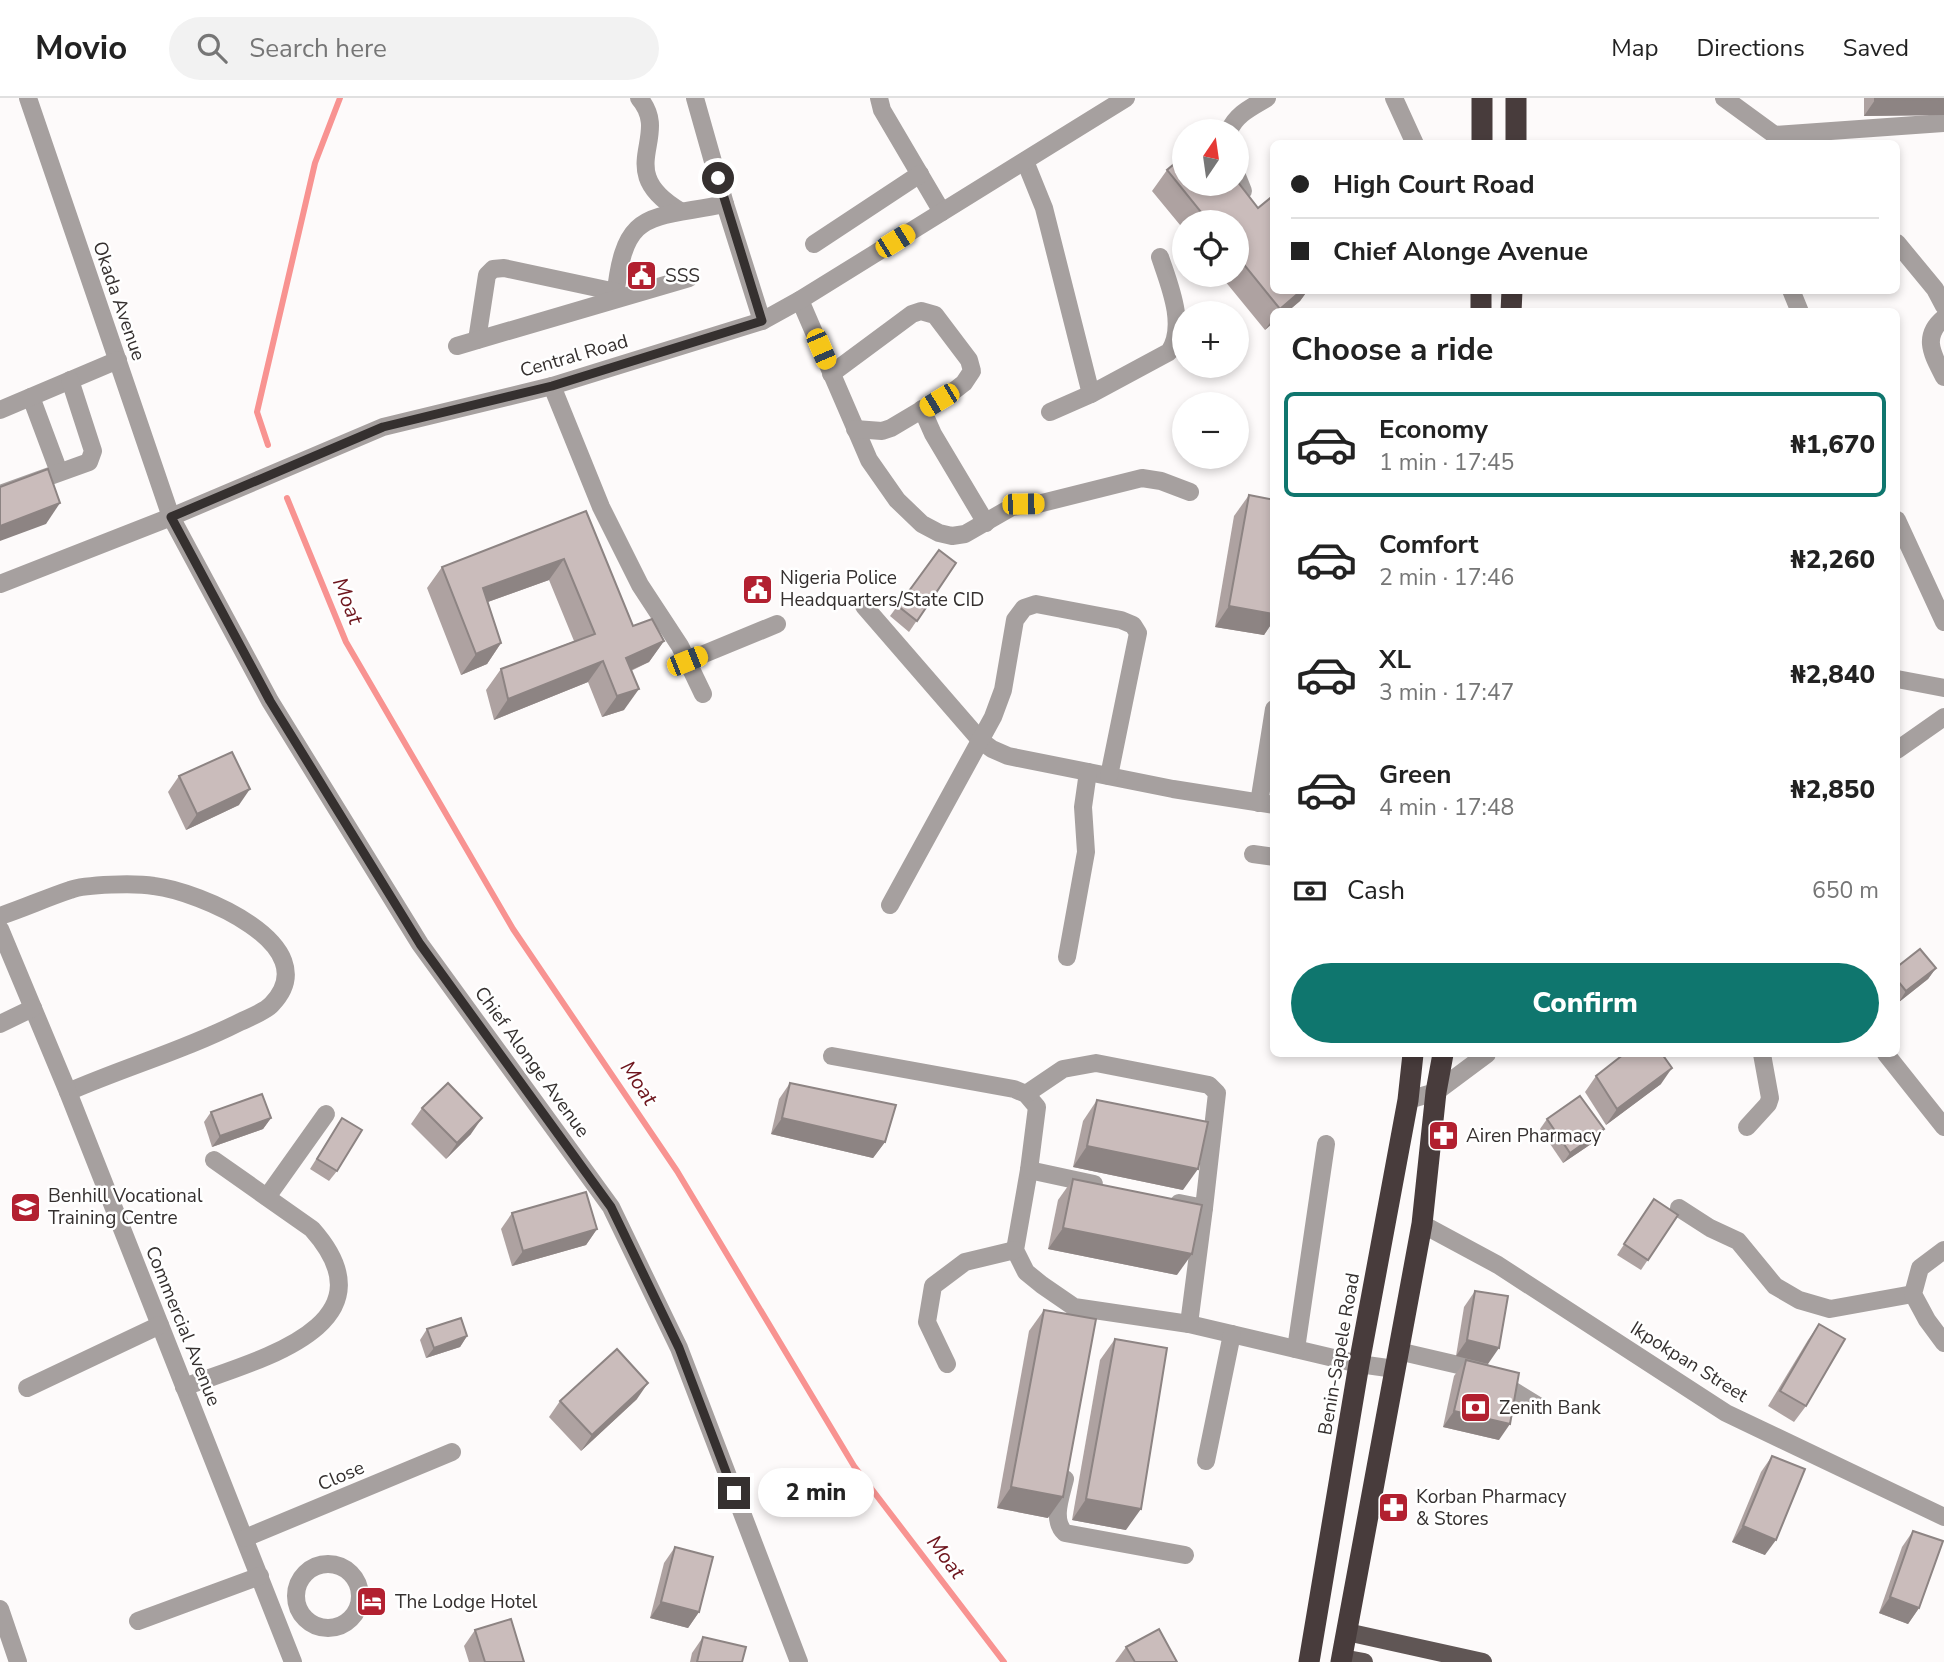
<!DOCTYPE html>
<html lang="en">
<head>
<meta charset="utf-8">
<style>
  body { margin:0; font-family:"Nunito Sans",sans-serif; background:#f2f2f2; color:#222; height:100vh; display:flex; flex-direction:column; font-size:26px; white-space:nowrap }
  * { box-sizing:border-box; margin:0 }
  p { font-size:23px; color:#767676 }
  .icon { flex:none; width:38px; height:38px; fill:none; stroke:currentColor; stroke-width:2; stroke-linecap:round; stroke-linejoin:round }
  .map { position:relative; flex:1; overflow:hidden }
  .drawer { position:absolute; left:1270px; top:210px; width:630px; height:749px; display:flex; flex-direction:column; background:#fff; border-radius:10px; box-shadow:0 4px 10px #0003 }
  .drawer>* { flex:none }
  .top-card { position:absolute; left:1270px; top:42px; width:630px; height:154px; border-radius:10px; box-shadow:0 4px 10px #0003; display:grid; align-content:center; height:154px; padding:0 21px; background:#fff }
  .needle { width:46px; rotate:13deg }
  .tools { position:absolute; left:1172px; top:21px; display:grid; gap:14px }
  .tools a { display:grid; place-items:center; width:77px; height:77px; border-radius:50%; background:#fff; box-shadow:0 4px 10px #0003; font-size:35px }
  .end { position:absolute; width:32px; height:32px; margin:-16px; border:9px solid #35302f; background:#fff; box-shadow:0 0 0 4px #fff }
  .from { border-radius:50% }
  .bubble { position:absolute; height:49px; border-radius:24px; background:#fff; box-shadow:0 4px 10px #0003; font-size:23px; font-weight:800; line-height:49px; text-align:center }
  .car { position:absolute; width:21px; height:42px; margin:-21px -10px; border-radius:9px; box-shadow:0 0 5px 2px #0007; background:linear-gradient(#f5c518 24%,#345 0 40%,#f5c518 0 76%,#345 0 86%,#f5c518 0) }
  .top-card b { display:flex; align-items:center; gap:24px; height:66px; font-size:26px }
  .top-card b+b { border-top:2px solid #e0e0e0 }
  .top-card i { width:18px; height:18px; background:#222 }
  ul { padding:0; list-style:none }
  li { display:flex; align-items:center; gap:21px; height:105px; margin:0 14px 10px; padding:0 7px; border:4px solid transparent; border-radius:10px }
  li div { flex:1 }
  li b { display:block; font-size:26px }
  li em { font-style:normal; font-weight:800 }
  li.on { border-color:#0f766e }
  li>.icon { width:63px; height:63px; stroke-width:1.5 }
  h2 { padding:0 21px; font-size:32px; line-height:84px }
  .pay { display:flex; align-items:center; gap:18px; height:77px; padding:0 21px; font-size:26px }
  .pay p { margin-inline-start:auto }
  .primary-button { display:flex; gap:14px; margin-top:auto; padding:14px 21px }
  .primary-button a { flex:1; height:80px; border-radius:42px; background:#0f766e; color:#fff; font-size:28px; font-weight:800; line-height:80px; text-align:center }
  header { display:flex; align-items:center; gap:42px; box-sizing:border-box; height:98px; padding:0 35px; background:#fff; border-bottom:2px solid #e0e0e0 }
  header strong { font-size:33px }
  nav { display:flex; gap:38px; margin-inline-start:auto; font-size:24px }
  .search { width:490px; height:63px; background:#f2f2f2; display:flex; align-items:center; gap:18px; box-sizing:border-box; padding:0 24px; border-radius:38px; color:#767676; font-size:26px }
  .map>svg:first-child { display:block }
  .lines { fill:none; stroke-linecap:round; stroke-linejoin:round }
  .stream { stroke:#f89391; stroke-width:6 }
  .minor { stroke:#a6a09f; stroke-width:18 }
  .major { stroke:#605655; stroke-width:18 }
  .highway { stroke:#483c3c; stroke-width:21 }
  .wall { fill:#aea2a1 }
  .shaded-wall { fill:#8d8483 }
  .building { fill:#cabcbb; stroke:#8d8483; stroke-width:2 }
  .route { stroke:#35302f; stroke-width:9 }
  .labels { text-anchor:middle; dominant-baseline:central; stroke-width:5; stroke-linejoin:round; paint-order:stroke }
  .poi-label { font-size:19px; fill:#35302f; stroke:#fff; text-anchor:start }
  .street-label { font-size:19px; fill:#35302f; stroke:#fff }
  .water-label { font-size:21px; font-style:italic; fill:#6e151d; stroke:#fff }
</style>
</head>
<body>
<header>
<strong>Movio</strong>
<div class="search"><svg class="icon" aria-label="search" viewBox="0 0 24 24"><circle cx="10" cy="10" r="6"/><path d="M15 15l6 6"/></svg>Search here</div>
<nav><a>Map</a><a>Directions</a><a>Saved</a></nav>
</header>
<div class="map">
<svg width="1944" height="1564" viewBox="0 0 1944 1564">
  <rect width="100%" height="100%" fill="#fdfafa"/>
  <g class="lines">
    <g class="stream">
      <path d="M268 347 257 314 315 65 340 0"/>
      <path d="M287 400 346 544 513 831 677 1073 854 1368 1004 1564"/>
    </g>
    <g class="minor">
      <path d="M28 0 171 419 270 603 420 846 611 1109 679 1250 799 1564"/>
      <path d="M639 0C673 39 611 72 680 113"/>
      <path d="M695 0 725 106 762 223"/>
      <path d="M879 0 882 12 942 114"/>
      <path d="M1394 0 1415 46"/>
      <path d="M1724 0 1783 43"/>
      <path d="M1229 33C1236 16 1252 9 1267 0"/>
      <path d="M1775 37 1944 25"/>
      <path d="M1025 63 1044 110 1091 296"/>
      <path d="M1237 78 1243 93"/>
      <path d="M1897 145 1935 191 1944 208"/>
      <path d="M814 146 920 76"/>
      <path d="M1791 192 1800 214"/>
      <path d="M615 201C624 109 648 122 725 106"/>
      <path d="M800 202 869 362 897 402 922 426 939 435 952 438 965 436 1012 409 1038 406 1142 380 1161 383 1190 394"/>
      <path d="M1944 220C1921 239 1933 257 1944 279"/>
      <path d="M477 242 487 177 493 171 504 170 616 194"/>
      <path d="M457 248 689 180"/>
      <path d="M831 276 912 216 921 213 935 217 969 262 972 273 964 285 955 292 891 330 882 333 855 331"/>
      <path d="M552 288 601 409 640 487 680 548 703 596"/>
      <path d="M31 299 59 374"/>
      <path d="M922 311 933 336 986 425"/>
      <path d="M0 312 118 262"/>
      <path d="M1050 314 1091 296 1169 254C1187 228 1169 186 1160 159"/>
      <path d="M0 396 89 364 93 353 70 282"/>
      <path d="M1897 422 1944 524"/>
      <path d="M0 486 171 419 383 329 552 288 762 223 800 202 1126 0"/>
      <path d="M864 508 981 643 992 651 1008 658 1173 691 1274 707"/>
      <path d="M687 563 777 526"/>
      <path d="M1897 581 1944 590"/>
      <path d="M1897 652 1944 619"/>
      <path d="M1259 705 1274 611"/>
      <path d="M1253 756 1274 759"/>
      <path d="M890 807 993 619 1003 592 1015 522 1024 510 1036 506 1121 522 1133 527 1138 535 1109 678"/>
      <path d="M0 818C24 810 46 800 70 792 86 786 136 785 154 788 198 793 328 847 272 906 265 914 250 919 240 924 185 952 125 969 68 994"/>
      <path d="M0 831 68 994 293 1564"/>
      <path d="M1067 859 1086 754 1083 709 1088 674"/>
      <path d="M0 926 33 910"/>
      <path d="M1886 956 1944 1029"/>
      <path d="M832 958 1014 991 1026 996 1037 1009 1029 1072 1015 1152 1026 1174 1042 1187 1074 1209 1189 1226 1359 1266 1395 1271"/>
      <path d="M1026 996 1063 971 1096 965 1209 987 1217 995 1204 1110 1179 1105"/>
      <path d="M1408 1002 1436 994 1487 956"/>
      <path d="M1747 1029 1768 1006 1770 1000 1762 956"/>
      <path d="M1029 1072 1094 1086"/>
      <path d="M267 1099 326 1016"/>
      <path d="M1679 1110 1710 1130 1738 1143 1775 1188 1799 1202 1830 1211 1913 1196"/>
      <path d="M1422 1126 1498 1167 1726 1315 1944 1419"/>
      <path d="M1944 1152 1920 1170 1913 1196 1927 1222 1944 1245"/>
      <path d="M1189 1226 1204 1110"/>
      <path d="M1296 1251 1326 1046"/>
      <path d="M1398 1253 1480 1272 1538 1308"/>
      <path d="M947 1266 927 1224 933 1188 965 1164 1015 1152"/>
      <path d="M184 1289C253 1263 399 1229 312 1131L214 1062"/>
      <path d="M27 1290 160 1227"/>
      <path d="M1206 1363 1232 1236"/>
      <path d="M1065 1381C1061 1398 1051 1422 1065 1435L1185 1457"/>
      <path d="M245 1440 452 1354"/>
      <circle cx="328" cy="1498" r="32"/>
      <path d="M0 1511 18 1564"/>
      <path d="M138 1523 260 1478"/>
    </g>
    <g class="major">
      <path d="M1347 1534 1483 1564"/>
      <path d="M1342 1560 1364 1564"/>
    </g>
    <g class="highway">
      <path d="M1482 46V0"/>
      <path d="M1516 46V0"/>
      <path d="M1481 214V192"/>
      <path d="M1511 214 1512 192"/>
      <path d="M1309 1564 1359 1266 1408 1002 1413 956"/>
      <path d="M1341 1564 1422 1126 1436 994 1443 956"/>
    </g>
  </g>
  <g class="wall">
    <path d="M1864 0H1944V17L1864 18Z"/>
    <path d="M1185 57V86H1237V83L1258 110 1274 97V192H1308L1300 203 1287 214H1274V224L1265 232 1220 177H1237V124H1185V133L1152 93 1167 72Z"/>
    <path d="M1249 397 1274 402V522L1264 537 1215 529 1234 418Z"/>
    <path d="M586 413 633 528 664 543 649 564 631 573 624 612 602 619 588 584 494 622 486 592 501 571 574 543 549 482 488 504 501 545 487 566 461 577 427 490 442 469Z"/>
    <path d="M939 452 956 465 909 534 890 518Z"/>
    <path d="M179 678 239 707 186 732 168 694Z"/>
    <path d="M1897 869 1936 870 1928 881 1899 904 1897 902Z"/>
    <path d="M1596 978 1661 986 1606 1027 1585 994Z"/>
    <path d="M790 985 885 1044 873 1060 771 1036 779 1001Z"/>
    <path d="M1097 1002 1183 1092 1073 1069 1083 1023Z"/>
    <path d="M422 1010 471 1036 446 1061 411 1026Z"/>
    <path d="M211 1014 271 1020 263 1031 212 1049 204 1024Z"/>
    <path d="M342 1020 337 1073 329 1083 310 1071Z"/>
    <path d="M1547 1021 1597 1042 1563 1065 1540 1031Z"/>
    <path d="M1073 1081 1177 1177 1048 1151 1058 1102Z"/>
    <path d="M1654 1101 1678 1117 1641 1172 1617 1157Z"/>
    <path d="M512 1115 597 1131 586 1147 512 1168 501 1131Z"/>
    <path d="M1475 1193 1488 1266 1456 1258 1464 1209Z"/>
    <path d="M1044 1212 1048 1420 997 1410 1029 1233Z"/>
    <path d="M1819 1226 1806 1308 1794 1324 1768 1308 1808 1242Z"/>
    <path d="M427 1231 467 1238 460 1249 426 1260 420 1242Z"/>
    <path d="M1115 1241 1126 1432 1072 1422 1100 1262Z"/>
    <path d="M1466 1262 1499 1342 1443 1329 1454 1278Z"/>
    <path d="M637 1301 581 1353 549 1319 560 1303Z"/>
    <path d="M1772 1358 1765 1457 1732 1444 1761 1374Z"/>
    <path d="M1913 1433 1919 1510 1908 1526 1879 1515 1902 1449Z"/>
    <path d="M675 1449 699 1514 688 1530 650 1520 664 1465Z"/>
    <path d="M475 1532 524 1564H469L464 1548Z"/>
    <path d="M703 1539 742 1564H690L692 1555Z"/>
    <path d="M1126 1549 1177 1564H1115Z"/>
  </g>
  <g class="shaded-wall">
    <path d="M1944 1V17L1864 18 1875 2Z"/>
    <path d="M1302 192H1308L1300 203 1287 214H1278Z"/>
    <path d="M1274 219V224L1265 232Z"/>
    <path d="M60 405 46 426 0 443V428Z"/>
    <path d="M564 461 549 482 468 511 483 490Z"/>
    <path d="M1229 508 1274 516V522L1264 537 1215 529Z"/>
    <path d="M664 543 649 564 611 581 626 560Z"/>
    <path d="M501 545 487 566 461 577 476 556Z"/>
    <path d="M603 563 588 584 494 622 508 601Z"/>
    <path d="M639 591 624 612 602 619 617 598Z"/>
    <path d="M250 691 239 707 186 732 197 716Z"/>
    <path d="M1936 870 1928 881 1899 904 1906 893Z"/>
    <path d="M1672 970 1661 986 1606 1027 1617 1011Z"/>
    <path d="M271 1020 263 1031 212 1049 220 1038Z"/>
    <path d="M482 1020 471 1036 446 1061 457 1045Z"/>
    <path d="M782 1020 885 1044 873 1060 771 1036Z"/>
    <path d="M1604 1031 1597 1042 1563 1065 1570 1055Z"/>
    <path d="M1087 1048 1198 1071 1183 1092 1073 1069Z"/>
    <path d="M1063 1130 1192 1156 1177 1177 1048 1151Z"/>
    <path d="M597 1131 586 1147 512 1168 523 1153Z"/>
    <path d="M467 1238 460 1249 426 1260 434 1250Z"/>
    <path d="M1467 1242 1499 1250 1488 1266 1456 1258Z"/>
    <path d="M648 1285 637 1301 581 1353 592 1337Z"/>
    <path d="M1454 1313 1510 1326 1499 1342 1443 1329Z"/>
    <path d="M1011 1389 1063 1399 1048 1420 997 1410Z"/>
    <path d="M1086 1401 1141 1411 1126 1432 1072 1422Z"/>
    <path d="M1743 1428 1776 1442 1765 1457 1732 1444Z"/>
    <path d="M1890 1499 1919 1510 1908 1526 1879 1515Z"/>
    <path d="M661 1504 699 1514 688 1530 650 1520Z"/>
  </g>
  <g class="building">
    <path d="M1875 0H1944V1L1875 2Z"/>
    <path d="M1185 57V86H1237V83L1258 110 1274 97V192H1302L1280 211 1237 158V124H1209L1167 72Z"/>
    <path d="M48 371 60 405 0 428V389Z"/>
    <path d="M1249 397 1274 402V516L1229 508Z"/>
    <path d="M586 413 633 528 652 521 664 543 626 560 639 591 617 598 603 563 508 601 501 571 595 536 564 461 483 490 501 545 476 556 442 469Z"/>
    <path d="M939 452 956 465 917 523 898 508Z"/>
    <path d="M232 654 250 691 197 716 179 678Z"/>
    <path d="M1920 851 1936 870 1906 893 1897 882V869Z"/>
    <path d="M1624 956H1662L1672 970 1617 1011 1596 978Z"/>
    <path d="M448 985 482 1020 457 1045 422 1010Z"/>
    <path d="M790 985 896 1007 885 1044 782 1020Z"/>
    <path d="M262 996 271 1020 220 1038 211 1014Z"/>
    <path d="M1580 998 1604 1031 1570 1055 1547 1021Z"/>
    <path d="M1097 1002 1208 1024 1198 1071 1087 1048Z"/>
    <path d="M342 1020 362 1032 337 1073 317 1061Z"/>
    <path d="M1073 1081 1202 1107 1192 1156 1063 1130Z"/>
    <path d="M586 1094 597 1131 523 1153 512 1115Z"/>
    <path d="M1654 1101 1678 1117 1648 1162 1624 1146Z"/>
    <path d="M1475 1193 1508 1198 1499 1250 1467 1242Z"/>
    <path d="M1044 1212 1096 1221 1063 1399 1011 1389Z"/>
    <path d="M461 1220 467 1238 434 1250 427 1231Z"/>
    <path d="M1819 1226 1845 1241 1806 1308 1780 1293Z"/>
    <path d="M1115 1241 1167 1250 1141 1411 1086 1401Z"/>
    <path d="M617 1251 648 1285 592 1337 560 1303Z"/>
    <path d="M1466 1262 1519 1275 1510 1326 1454 1313Z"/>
    <path d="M1772 1358 1805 1371 1776 1442 1743 1428Z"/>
    <path d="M1913 1433 1943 1443 1919 1510 1890 1499Z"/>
    <path d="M675 1449 713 1459 699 1514 661 1504Z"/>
    <path d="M511 1521 524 1564H485L475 1532Z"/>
    <path d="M1159 1531 1177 1564H1135L1126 1549Z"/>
    <path d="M703 1539 746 1549 742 1564H697Z"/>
  </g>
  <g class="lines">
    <path class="route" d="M718 80 762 223 552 288 383 329 171 419 270 603 420 846 611 1109 679 1250 734 1395"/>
  </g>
  <defs>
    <symbol id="civic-square" viewBox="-11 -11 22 22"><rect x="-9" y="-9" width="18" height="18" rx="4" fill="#b22030" stroke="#fff"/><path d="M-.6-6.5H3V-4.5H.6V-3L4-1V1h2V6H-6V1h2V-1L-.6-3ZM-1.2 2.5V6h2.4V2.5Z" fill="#fff"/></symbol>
    <symbol id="pharmacy-square" viewBox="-11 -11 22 22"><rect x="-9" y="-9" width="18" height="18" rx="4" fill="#b22030" stroke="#fff"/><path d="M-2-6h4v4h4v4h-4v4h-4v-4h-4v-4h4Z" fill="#fff"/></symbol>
    <symbol id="school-square" viewBox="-11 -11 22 22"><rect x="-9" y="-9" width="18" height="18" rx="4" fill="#b22030" stroke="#fff"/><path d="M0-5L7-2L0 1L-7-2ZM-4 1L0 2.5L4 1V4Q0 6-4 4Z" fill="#fff"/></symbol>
    <symbol id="bank-square" viewBox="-11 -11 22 22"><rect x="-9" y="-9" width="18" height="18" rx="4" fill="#b22030" stroke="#fff"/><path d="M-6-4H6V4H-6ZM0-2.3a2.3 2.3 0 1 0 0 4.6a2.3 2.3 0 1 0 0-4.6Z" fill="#fff"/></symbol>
    <symbol id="hotel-square" viewBox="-11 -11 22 22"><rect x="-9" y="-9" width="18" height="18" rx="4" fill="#b22030" stroke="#fff"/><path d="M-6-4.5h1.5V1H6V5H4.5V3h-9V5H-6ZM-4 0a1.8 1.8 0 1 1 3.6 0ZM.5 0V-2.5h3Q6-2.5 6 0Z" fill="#fff"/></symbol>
  </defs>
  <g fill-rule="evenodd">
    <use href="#civic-square" x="624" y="160" width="35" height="35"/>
    <use href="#civic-square" x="740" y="474" width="35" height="35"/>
    <use href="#pharmacy-square" x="1426" y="1020" width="35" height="35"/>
    <use href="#school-square" x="8" y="1092" width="35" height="35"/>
    <use href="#bank-square" x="1458" y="1292" width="35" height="35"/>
    <use href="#pharmacy-square" x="1376" y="1392" width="35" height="35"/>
    <use href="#hotel-square" x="354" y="1486" width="35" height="35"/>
  </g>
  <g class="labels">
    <g class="poi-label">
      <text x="665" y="178">SSS</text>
      <text x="780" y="480">Nigeria Police<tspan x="780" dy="22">Headquarters/State CID</tspan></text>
      <text x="1466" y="1038">Airen Pharmacy</text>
      <text x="48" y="1098">Benhill Vocational<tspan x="48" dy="22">Training Centre</tspan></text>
      <text x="1499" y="1310">Zenith Bank</text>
      <text x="1416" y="1399">Korban Pharmacy<tspan x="1416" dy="22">&amp; Stores</tspan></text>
      <text x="395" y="1504">The Lodge Hotel</text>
    </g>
    <g class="street-label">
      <text transform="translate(119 203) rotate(71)">Okada Avenue</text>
      <text transform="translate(574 258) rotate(-16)">Central Road</text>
      <text transform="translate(532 964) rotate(54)">Chief Alonge Avenue</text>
      <text transform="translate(183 1228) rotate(68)">Commercial Avenue</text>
      <text transform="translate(1339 1256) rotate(-80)">Benin-Sapele Road</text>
      <text transform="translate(1689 1264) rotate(32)">Ikpokpan Street</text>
      <text transform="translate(341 1378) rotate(-23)">Close</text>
    </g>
    <g class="water-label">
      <text transform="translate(348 503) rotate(68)">Moat</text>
      <text transform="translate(639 985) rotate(56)">Moat</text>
      <text transform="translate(946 1459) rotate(53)">Moat</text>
    </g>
  </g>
</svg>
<div class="tools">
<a><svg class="needle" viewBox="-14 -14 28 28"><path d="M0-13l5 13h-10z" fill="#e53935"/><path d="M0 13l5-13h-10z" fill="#767676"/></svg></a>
<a><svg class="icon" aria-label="locate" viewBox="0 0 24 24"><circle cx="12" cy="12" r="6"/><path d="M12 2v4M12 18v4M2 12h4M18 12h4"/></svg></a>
<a>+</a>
<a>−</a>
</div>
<i class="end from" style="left:718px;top:80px"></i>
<i class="end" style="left:734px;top:1395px"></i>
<div class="bubble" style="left:758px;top:1370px;width:116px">2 min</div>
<i class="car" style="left:895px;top:143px;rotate:58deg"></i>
<i class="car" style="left:821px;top:251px;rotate:157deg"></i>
<i class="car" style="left:939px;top:302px;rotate:239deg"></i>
<i class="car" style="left:1023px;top:406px;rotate:89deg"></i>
<i class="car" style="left:687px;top:563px;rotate:68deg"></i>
<div class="top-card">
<b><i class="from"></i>High Court Road</b>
<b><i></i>Chief Alonge Avenue</b>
</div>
<section class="drawer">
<h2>Choose a ride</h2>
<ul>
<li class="on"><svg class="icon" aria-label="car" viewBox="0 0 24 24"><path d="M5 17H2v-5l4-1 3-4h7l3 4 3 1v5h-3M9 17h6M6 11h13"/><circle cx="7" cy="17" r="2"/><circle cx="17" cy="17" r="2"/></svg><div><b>Economy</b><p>1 min · 17:45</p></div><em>₦1,670</em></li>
<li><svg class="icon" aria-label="car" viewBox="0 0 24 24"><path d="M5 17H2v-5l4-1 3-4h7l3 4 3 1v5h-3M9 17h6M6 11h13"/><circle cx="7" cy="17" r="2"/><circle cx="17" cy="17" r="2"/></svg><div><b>Comfort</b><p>2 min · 17:46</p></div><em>₦2,260</em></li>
<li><svg class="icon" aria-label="car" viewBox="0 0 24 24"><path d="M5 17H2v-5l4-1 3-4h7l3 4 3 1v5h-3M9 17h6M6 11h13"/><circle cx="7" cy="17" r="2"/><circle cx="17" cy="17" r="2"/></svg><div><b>XL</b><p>3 min · 17:47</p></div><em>₦2,840</em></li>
<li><svg class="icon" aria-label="car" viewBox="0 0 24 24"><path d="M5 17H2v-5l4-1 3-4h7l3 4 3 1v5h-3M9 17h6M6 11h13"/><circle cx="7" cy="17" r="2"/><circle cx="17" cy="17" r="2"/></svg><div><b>Green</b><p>4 min · 17:48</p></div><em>₦2,850</em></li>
</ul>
<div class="pay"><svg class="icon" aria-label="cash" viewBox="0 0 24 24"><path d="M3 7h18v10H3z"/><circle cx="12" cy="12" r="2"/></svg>Cash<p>650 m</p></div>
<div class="primary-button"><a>Confirm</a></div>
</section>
</div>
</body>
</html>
